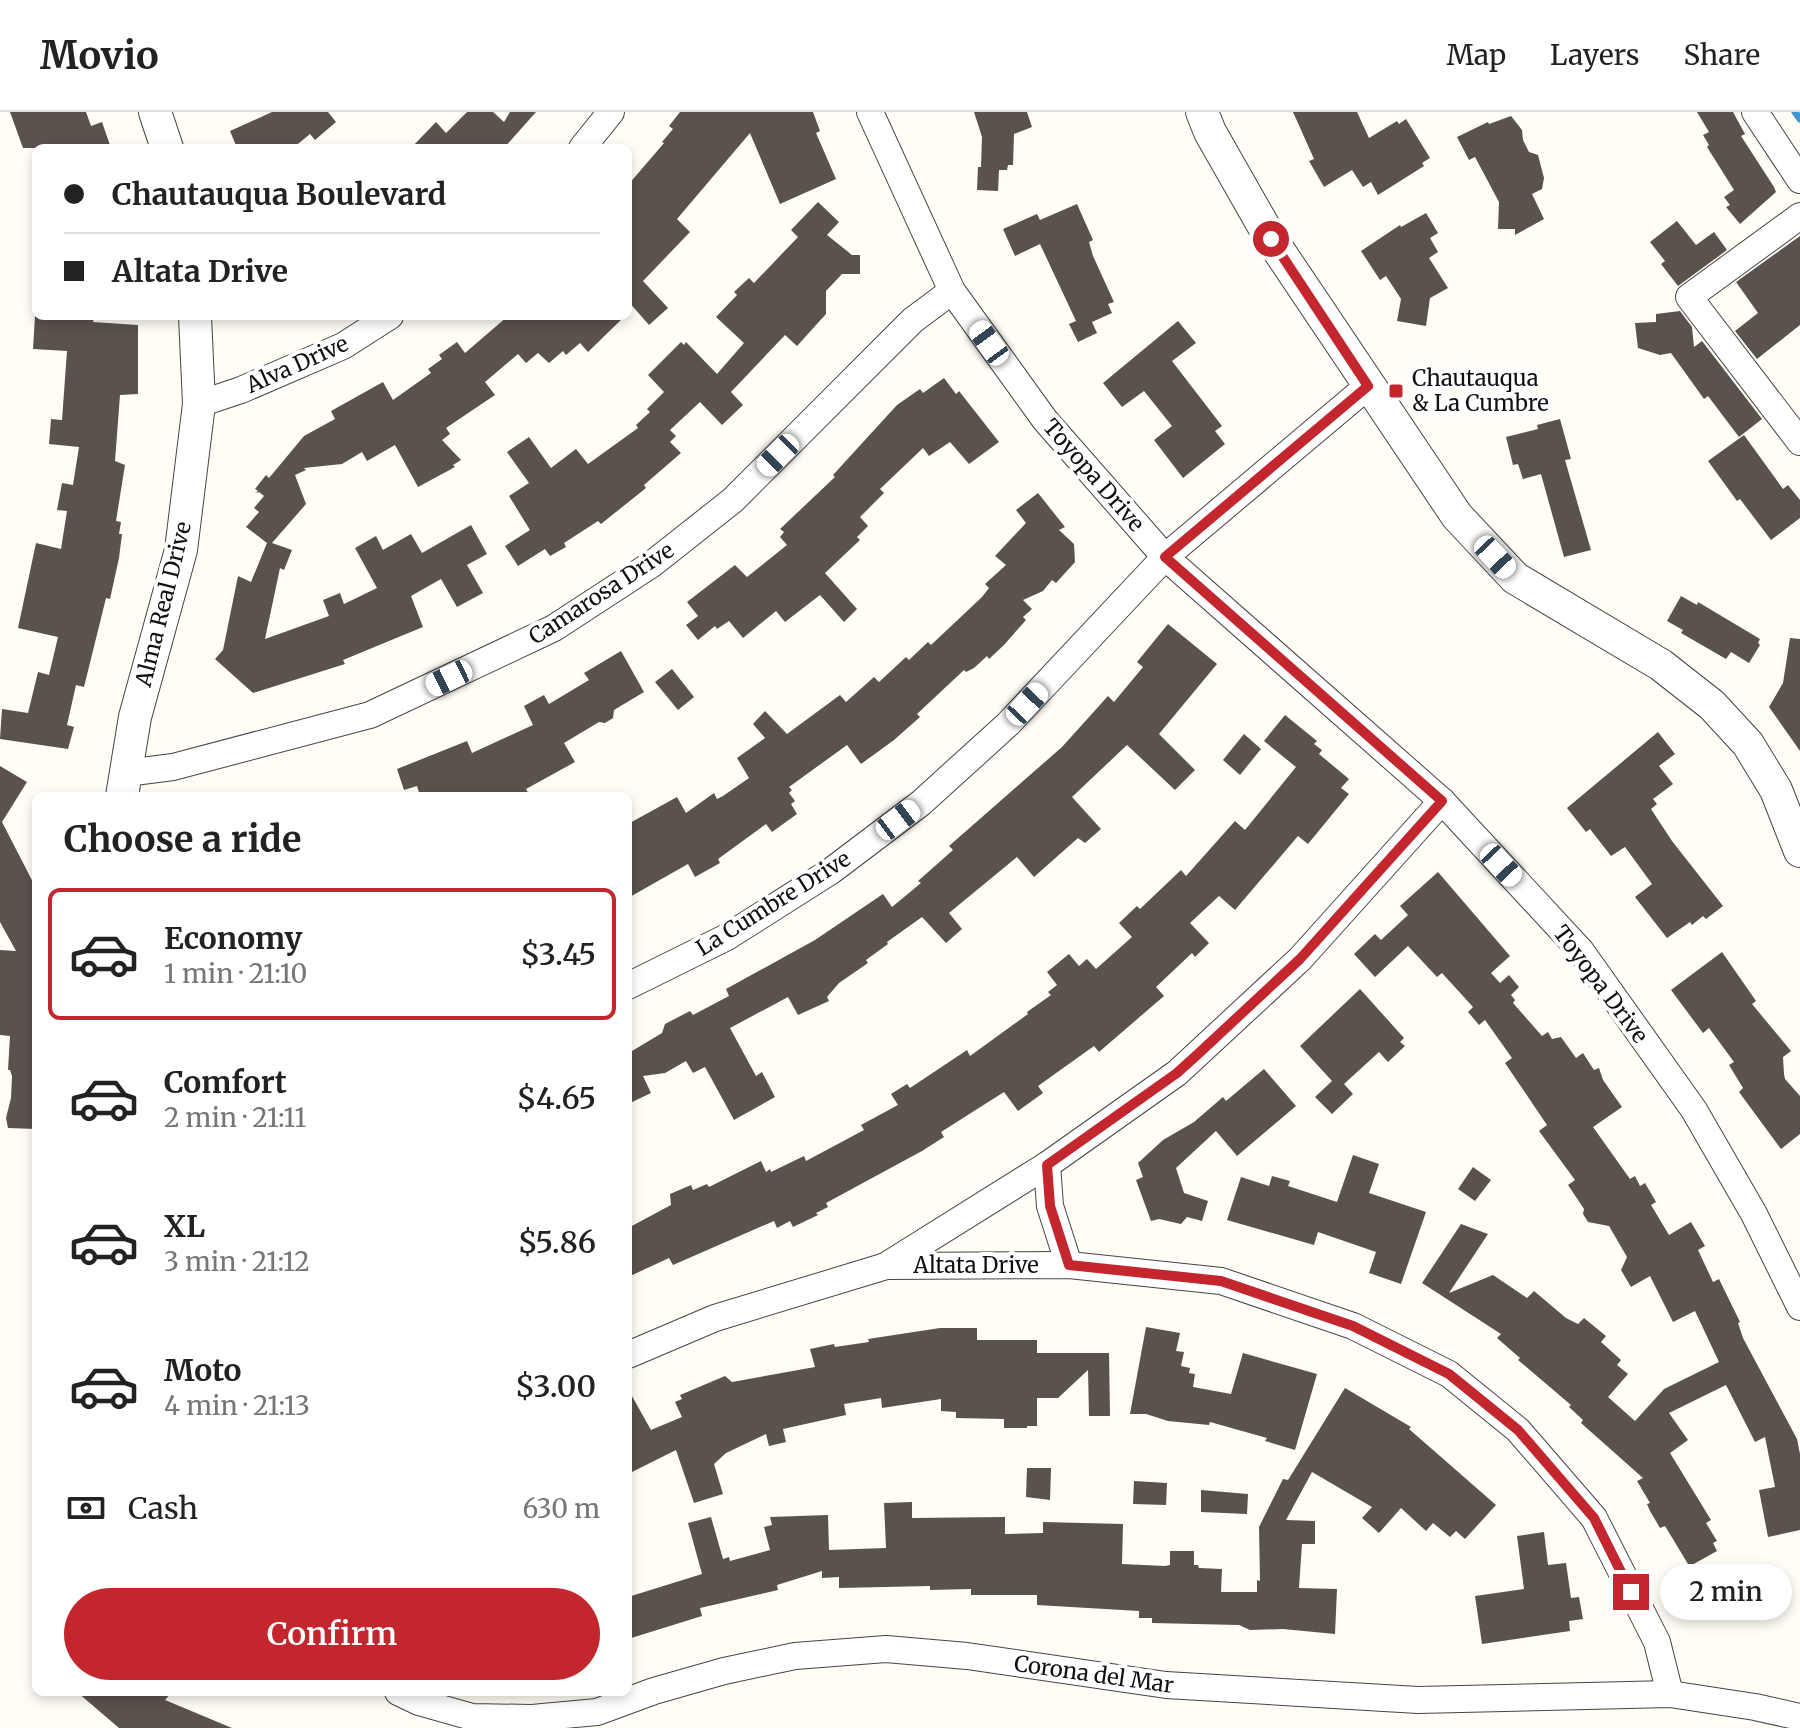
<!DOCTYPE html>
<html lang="en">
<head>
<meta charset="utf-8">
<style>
  body { margin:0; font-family:Merriweather,serif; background:#f2f2f2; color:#222; height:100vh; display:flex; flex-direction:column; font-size:30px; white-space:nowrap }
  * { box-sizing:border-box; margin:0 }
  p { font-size:26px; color:#767676 }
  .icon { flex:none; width:44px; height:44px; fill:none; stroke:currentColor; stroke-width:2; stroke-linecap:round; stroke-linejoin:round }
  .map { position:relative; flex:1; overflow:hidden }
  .panel { position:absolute; left:32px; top:680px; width:600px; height:904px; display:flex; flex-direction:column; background:#fff; border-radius:12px; box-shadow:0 4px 12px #0003 }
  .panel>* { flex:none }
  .top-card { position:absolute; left:32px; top:32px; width:600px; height:176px; border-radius:12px; box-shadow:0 4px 12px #0003; display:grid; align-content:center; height:176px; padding:0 32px; background:#fff }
  .end { position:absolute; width:36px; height:36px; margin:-18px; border:10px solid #c4262e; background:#fff; box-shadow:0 0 0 4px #fff }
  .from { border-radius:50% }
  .bubble { position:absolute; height:56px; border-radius:28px; background:#fff; box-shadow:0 4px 12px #0003; font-size:26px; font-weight:600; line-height:56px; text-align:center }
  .car { position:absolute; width:24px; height:48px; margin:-24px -12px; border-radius:10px; box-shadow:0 0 6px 2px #0007; background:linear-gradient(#fff 24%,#345 0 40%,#fff 0 76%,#345 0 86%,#fff 0) }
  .top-card b { display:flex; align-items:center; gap:28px; height:76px; font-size:30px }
  .top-card b+b { border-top:2px solid #e0e0e0 }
  .top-card i { width:20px; height:20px; background:#222 }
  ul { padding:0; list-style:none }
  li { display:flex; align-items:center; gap:24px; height:132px; margin:0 16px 12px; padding:0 16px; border:4px solid transparent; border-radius:12px }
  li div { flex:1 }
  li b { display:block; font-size:30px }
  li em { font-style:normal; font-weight:600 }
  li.selected { border-color:#c4262e }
  li>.icon { width:72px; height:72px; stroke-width:1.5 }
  h2 { padding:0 32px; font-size:36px; line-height:96px }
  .pay { display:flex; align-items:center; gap:20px; height:88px; padding:0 32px; font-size:30px }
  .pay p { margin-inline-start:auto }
  .action { display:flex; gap:16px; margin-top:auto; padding:16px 32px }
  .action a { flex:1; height:92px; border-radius:48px; background:#c4262e; color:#fff; font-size:32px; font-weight:600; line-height:92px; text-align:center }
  header { display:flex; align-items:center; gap:48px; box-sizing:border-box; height:112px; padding:0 40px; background:#fff; border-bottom:2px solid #e0e0e0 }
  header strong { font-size:38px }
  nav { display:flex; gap:44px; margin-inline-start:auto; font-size:28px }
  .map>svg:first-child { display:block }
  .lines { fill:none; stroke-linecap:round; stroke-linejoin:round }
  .stream { stroke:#3f96cf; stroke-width:7 }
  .building { fill:#5a524d }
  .minor-casing { stroke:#444; stroke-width:28 }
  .tertiary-casing { stroke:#444; stroke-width:34 }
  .minor { stroke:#fff; stroke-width:26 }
  .tertiary { stroke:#fff; stroke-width:32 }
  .route { stroke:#c4262e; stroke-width:10 }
  .poi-dot { fill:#c4262e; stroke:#fff; stroke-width:3 }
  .labels { text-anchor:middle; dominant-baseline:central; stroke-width:8; stroke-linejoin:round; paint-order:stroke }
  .street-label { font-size:22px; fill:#111; stroke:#fff }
  .poi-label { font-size:22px; fill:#111; stroke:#fff; text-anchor:start }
</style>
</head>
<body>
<header>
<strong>Movio</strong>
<nav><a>Map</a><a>Layers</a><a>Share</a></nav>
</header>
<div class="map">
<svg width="1800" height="1616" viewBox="0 0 1800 1616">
  <rect width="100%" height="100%" fill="#fffdf5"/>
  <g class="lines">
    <path class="stream" d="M1795 0 1800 7"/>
  </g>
  <g class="building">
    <path d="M10 0H86L91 14 102 10 111 36H23Z"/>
    <path d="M272 0H328L336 10 315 28 310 22 293 36H237L230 19Z"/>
    <path d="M467 0H493L504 10 510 0H536L504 36H411L436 10 446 21Z"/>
    <path d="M680 0H813L820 19 816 21 836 67 780 92 750 21 677 107 690 120 643 169 668 196 649 213 628 189V73L664 31 662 30 673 17 669 14Z"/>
    <path d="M974 0H1027L1032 15 1014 22 1013 53H1008L1007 58H999L998 79 977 78 978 55H981L982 25Z"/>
    <path d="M1293 0H1357L1369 26 1397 9 1399 12 1406 7 1430 46 1422 51 1424 54 1378 83 1371 70 1363 75 1352 58 1324 75 1309 49 1314 47Z"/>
    <path d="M1697 0H1733L1745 22 1741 24 1774 75 1776 80 1740 112 1726 95 1730 93 1724 85 1734 78 1707 35 1709 33 1703 23 1709 20Z"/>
    <path d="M1511 4 1522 18 1523 28 1529 40 1538 43 1544 66 1542 77 1532 82 1544 107 1515 123V117H1498L1499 90 1475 45 1469 48 1457 25 1488 10 1489 12Z"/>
    <path d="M818 90 839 110 827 123 852 143H860V162H842L826 179V202L797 234 785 223 731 280 743 293 722 313 700 290 670 318 676 324 670 330 681 341 644 373 646 376 601 412 598 409 564 431 566 435 550 444 545 437 518 454 505 434 530 418 509 384 529 371 507 340 529 325 551 356 576 337 588 352 638 316 636 313 650 300 647 297 664 280 648 263 681 230 684 233 686 230 717 262 744 231 716 205 737 183 734 180 749 166 754 171 798 125 791 118Z"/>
    <path d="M1077 92 1093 128 1089 130 1093 144 1114 190 1108 192 1112 201 1092 210 1097 221 1078 230 1069 212 1076 209 1040 132 1015 144 1003 117 1037 102 1040 108Z"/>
    <path d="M1426 101 1438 121 1430 126 1438 140 1429 146 1448 176 1430 186 1426 214 1397 209 1401 187 1386 164 1380 168 1361 139 1400 113 1401 115Z"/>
    <path d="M1677 109 1696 133 1714 120 1727 138 1678 174 1661 152 1665 149 1650 130Z"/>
    <path d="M1800 124V213L1757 247 1735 219 1758 201 1736 170Z"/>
    <path d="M1680 199 1692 215 1694 235 1702 229 1762 307 1739 325 1708 284 1704 287 1671 241 1660 243 1638 236 1635 211 1656 210V202Z"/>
    <path d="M35 204H94L93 210 138 213V282L120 283 115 349 125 353 116 409 121 410 119 422H122L119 446 110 487 106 486 84 575 76 573 67 613 74 615 68 637 0 627 2 597 28 601 38 560 49 563 58 525 18 516 36 431 61 437 67 399 57 398 62 371 73 373 79 335 49 332 51 307 62 308 67 239 33 237Z"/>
    <path d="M508 204H625L588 240 580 231 566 243 563 239 549 251 538 241 526 251 518 242 485 270 495 283 446 316 450 322 442 328 461 348 453 353 455 355 418 375 395 333 367 349 362 340 342 352 304 356 306 358 295 363 306 392 272 431 292 438 284 458 280 456 265 527 329 504 323 488 340 481 344 492 377 476 355 436 376 424 383 438 411 422 422 441 471 413 487 442 467 453 483 481 457 495 441 467 411 484 423 515 343 548 345 552 253 581 215 547 223 538 238 464 251 470 267 431 246 415 259 400 254 396 264 384 259 380 255 381 258 379 255 377 266 363 269 366 304 324 335 307 331 299 383 270 393 288 431 261 428 257 442 247 439 243 457 230 465 241Z"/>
    <path d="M1178 209 1196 231 1172 249 1222 314 1215 319 1225 332 1183 366 1154 328 1172 314 1144 279 1122 295 1103 271Z"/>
    <path d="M944 266 956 282 959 279 999 330 969 352 950 330 929 344 923 336 880 377 884 381 860 405 868 414 857 425 860 428 825 461 857 497 844 510 820 483 785 510 776 499 743 526 729 509 717 517 715 514 698 528 686 513 698 504 687 490 735 453 747 465 787 433 780 425 784 420 780 417 835 365 833 363 897 293 920 277 923 281Z"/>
    <path d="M1560 307 1571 347 1565 348 1591 438 1564 445 1541 362 1523 367 1518 352 1513 353 1506 325 1538 317 1537 313Z"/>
    <path d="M1744 323 1783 377 1788 373 1800 388V406L1771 428 1740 387 1737 389 1708 349Z"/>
    <path d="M1038 381 1065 415 1059 418 1074 432 1075 450 1056 471 1052 468 1043 479 1023 488 1032 497 1023 505 1026 508 1004 533 989 547 987 544 974 556 966 560 964 558 917 602 920 605 894 628 861 652 847 633 789 675 792 678 789 681 795 689 791 692 797 702 772 720 766 712 718 747 720 751 695 765 688 752 628 786V712L677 685 686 701 714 681 717 687 723 684 749 666 737 646 765 626 753 612 765 599 787 622 840 583 846 590 874 565 879 570 906 545 909 548 928 530 931 533 982 485 989 476 985 472 1006 453 995 444 1026 411 1016 398Z"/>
    <path d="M1681 484 1697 493 1698 490 1760 527 1758 531 1760 533 1749 551 1731 540 1726 547 1681 521 1683 518 1667 509Z"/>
    <path d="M1168 512 1217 552 1159 622 1195 658 1175 678 1127 633 1072 685 1101 717 1085 731 1078 726 1034 765 1017 745 949 801 962 817 946 831 922 805 887 830 888 832 866 848 868 851 839 871 827 885 829 889 798 903 788 885 730 916 756 964 762 960 775 985 734 1008 705 955 693 961 686 949 665 961 643 964 651 981 628 992V930L632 939 662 921 665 912 690 899 693 903 729 884 726 877 815 828 883 782 892 795 921 771 918 769 953 738 949 734 1062 635 1108 584 1114 590 1143 555 1137 550Z"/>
    <path d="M1790 526 1800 527V639L1769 595 1783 571Z"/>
    <path d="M621 539 644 580 614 598 613 606 605 611 599 610 564 631 575 650 526 677 530 684H420L417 674 404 678 397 657 467 629 472 641 533 613 524 594 544 583 549 592 589 568 584 561Z"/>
    <path d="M672 557 694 585 678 598 655 570Z"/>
    <path d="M1285 603 1317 629 1314 632 1322 638 1319 642 1349 667 1341 676 1349 682 1308 732 1298 724 1235 798 1219 784 1190 811 1209 831 1195 845 1192 841 1156 875 1164 884 1099 940 1094 934 1038 974 1043 981 1018 999 1004 980 941 1020 944 1025 922 1039 826 1091 828 1095 816 1101 818 1103 793 1115 790 1109 777 1116 774 1109 673 1153 669 1146 628 1165V1116L671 1093 670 1082 691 1073 693 1078 707 1072 709 1075 761 1049 766 1060 770 1057 771 1060 804 1044 806 1049 864 1018 861 1013 898 993 891 982 907 972 910 976 967 938 970 944 1028 902 1027 900 1051 883 1048 880 1057 873 1047 860 1069 842 1079 854 1087 847 1096 857 1132 825 1119 811 1137 794 1140 797 1181 758 1186 764 1235 709 1245 718 1296 655 1264 629Z"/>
    <path d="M1658 620 1675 642 1659 654 1673 672 1653 687 1657 692 1651 697 1672 729 1723 794 1706 807 1703 804 1692 813 1690 810 1667 826 1635 785 1652 772 1625 735 1611 744 1590 717 1586 720 1567 696Z"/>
    <path d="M1244 622 1261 637 1240 663 1223 648Z"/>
    <path d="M0 654 27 670 2 710 36 776V1017L8 1016 6 1006 11 986 12 964 10 958H8L10 924 0 923V838L16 839 0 810Z"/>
    <path d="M1438 760 1510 844 1491 861 1500 871 1509 863 1519 875 1511 883 1515 888 1513 891 1542 924 1548 920 1552 927 1561 925 1576 946 1583 941 1594 958 1599 956 1603 968 1622 995 1593 1015 1630 1067 1635 1064 1640 1074 1645 1071 1656 1090 1651 1093 1669 1123 1691 1110 1705 1134 1698 1138 1713 1170 1719 1167 1740 1210 1738 1211 1743 1226 1797 1327 1800 1342V1418L1768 1425 1759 1378 1775 1375 1765 1325 1755 1330 1726 1273 1669 1301 1688 1328 1670 1341 1711 1408 1706 1411 1717 1429 1713 1431 1717 1439 1692 1453 1688 1452 1665 1414 1660 1416 1650 1399 1647 1392 1650 1391 1637 1369 1643 1366 1581 1311 1583 1308 1569 1295 1571 1293 1518 1248 1520 1246 1497 1226 1501 1222 1422 1171 1461 1112 1488 1122 1449 1181 1493 1163 1527 1186 1534 1179 1566 1206 1578 1212 1584 1206 1606 1224 1601 1230 1621 1248 1617 1253 1628 1262 1608 1285 1635 1309 1664 1277 1719 1250 1695 1199 1673 1210 1650 1164 1631 1175 1621 1158 1627 1145 1609 1114 1588 1110 1583 1102 1584 1097 1568 1073 1575 1068 1539 1019 1547 1013 1505 951 1512 946 1485 908 1479 913 1468 900 1473 895 1442 861 1437 865 1408 834 1375 865 1354 842 1375 822 1381 828 1408 803 1400 794Z"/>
    <path d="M1722 840 1756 889 1752 892 1791 939 1783 945 1784 962 1785 967 1800 984V1022L1781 1037 1739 980 1743 976 1729 953 1734 950 1709 916 1703 921 1671 878Z"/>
    <path d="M1360 877 1404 926 1400 930 1405 934 1388 950 1379 940 1344 972 1353 982 1332 1002 1315 985 1332 969 1300 934Z"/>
    <path d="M1264 957 1296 994 1237 1044 1216 1019 1176 1056 1184 1081 1208 1089 1202 1109 1187 1105 1181 1112 1159 1107 1151 1109 1136 1068 1143 1065 1138 1051 1163 1028 1194 1010 1223 985 1226 989Z"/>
    <path d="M1353 1043 1379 1052 1369 1081 1426 1100 1401 1172 1369 1161 1376 1140 1318 1120 1314 1133 1227 1108 1241 1065 1269 1074 1272 1064 1290 1069 1288 1074 1337 1090Z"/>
    <path d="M1473 1055 1491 1068 1475 1089 1458 1077Z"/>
    <path d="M1146 1215 1180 1221 1176 1239 1184 1240 1181 1254 1190 1256 1189 1261 1195 1262 1193 1275 1231 1282 1243 1241 1317 1262 1295 1338 1265 1329 1267 1326 1210 1310 1209 1313 1168 1309 1146 1302H1130Z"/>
    <path d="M940 1216H977V1228H1037V1241H1109L1110 1304H1089L1088 1258 1058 1286H1037V1314H1027V1316H1004V1307L956 1306V1300L941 1299V1287L882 1296 881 1286 844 1292 846 1303 783 1317 786 1330 769 1334 766 1322 726 1341 714 1352 723 1382 694 1391 676 1338 628 1362V1277L651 1318 682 1305 675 1290 682 1287 680 1283 725 1264 732 1270 815 1255 810 1237 834 1232 835 1235 869 1230 868 1227Z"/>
    <path d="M1345 1276 1411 1315 1409 1317 1496 1393 1465 1427 1456 1419 1450 1425 1433 1411 1426 1419 1401 1396 1379 1421 1362 1406 1372 1395 1312 1360 1286 1408 1315 1409V1432H1302L1299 1476 1337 1477 1335 1522 1283 1517 1250 1518 1239 1513 1152 1511V1506H1139V1499L1037 1493V1483H971V1477L930 1478V1474L839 1476V1465L822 1466V1459L777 1473 778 1478 700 1496 702 1504 628 1527V1485L702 1462 688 1411 711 1405 723 1447 729 1445 730 1449 770 1438 764 1415 772 1413 770 1405 828 1403 829 1438 886 1436 884 1391 912 1390V1406L1005 1405V1422L1043 1421V1410L1123 1412 1122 1452 1165 1454 1170 1453V1439H1194V1453H1198L1199 1456 1222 1457 1221 1480H1257V1468L1260 1469 1259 1415 1283 1367 1288 1368Z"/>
    <path d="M1027 1356H1051L1050 1388 1026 1385Z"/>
    <path d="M1134 1369 1167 1371 1166 1393 1133 1392Z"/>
    <path d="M1201 1378 1248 1382 1247 1402 1201 1400Z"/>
    <path d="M1544 1420 1548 1453 1566 1451 1571 1486 1579 1485 1583 1507 1569 1509 1570 1519 1482 1532 1475 1484 1524 1477 1517 1424Z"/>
    <path d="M77 1580H172L165 1588 232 1616H119Z"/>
  </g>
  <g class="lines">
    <defs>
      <g id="minor">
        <path d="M870 0 952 179 1045 308 1165 445 1442 689 1581 839 1694 998 1754 1102 1800 1195"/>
        <path d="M1755 0 1800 68"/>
        <path d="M582 36 611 0"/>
        <path d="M1800 104 1689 185 1800 330"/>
        <path d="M199 292 241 278 343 234 390 204"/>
        <path d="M126 661 173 655 370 603 554 516 652 452 733 388 913 208 952 179"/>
        <path d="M628 874 727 825 831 759 921 691 1008 612 1165 445 1368 274"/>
        <path d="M1047 1053 1050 1094 1069 1153"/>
        <path d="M887 1153 1047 1053 1177 961 1300 847 1442 689"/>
        <path d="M628 1243 715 1206 886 1154 1069 1153 1221 1169 1353 1214 1449 1262 1518 1318 1594 1406 1657 1530 1670 1582"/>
        <path d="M398 1580 419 1590 472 1605 532 1606 597 1600 654 1579 724 1559 795 1544 886 1537 967 1544 1166 1573 1418 1588 1670 1582 1755 1595 1800 1605"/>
      </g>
      <g id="tertiary">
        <path d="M155 0 167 36"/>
        <path d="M1202 0 1210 20 1271 127 1457 404 1515 466 1661 553 1712 593 1748 632 1776 678 1800 739"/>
        <path d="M122 684 135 605 181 438 199 292 195 204"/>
      </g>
    </defs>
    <use href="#minor" class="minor-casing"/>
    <use href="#tertiary" class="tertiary-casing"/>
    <use href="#minor" class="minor"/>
    <use href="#tertiary" class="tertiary"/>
  </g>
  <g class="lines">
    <path class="route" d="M1271 127 1368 274 1165 445 1442 689 1300 847 1198 942 1177 961 1047 1053 1050 1094 1069 1153 1221 1169 1353 1214 1449 1262 1518 1318 1594 1406 1631 1480"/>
  </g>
  <rect class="poi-dot" x="1388" y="271" width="16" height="16" rx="4"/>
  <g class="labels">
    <g class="street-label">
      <text transform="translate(297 252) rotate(-24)">Alva Drive</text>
      <text transform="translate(1094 363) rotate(49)">Toyopa Drive</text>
      <text transform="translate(601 481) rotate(-33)">Camarosa Drive</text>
      <text transform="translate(163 492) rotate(-76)">Alma Real Drive</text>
      <text transform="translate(773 791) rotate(-32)">La Cumbre Drive</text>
      <text transform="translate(1601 872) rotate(53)">Toyopa Drive</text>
      <text x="976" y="1153">Altata Drive</text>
      <text transform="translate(1094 1562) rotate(8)">Corona del Mar</text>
    </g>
    <g class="poi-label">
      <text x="1412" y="266">Chautauqua<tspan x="1412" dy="25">&amp; La Cumbre</tspan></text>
    </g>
  </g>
</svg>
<i class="end from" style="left:1271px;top:127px"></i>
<i class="end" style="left:1631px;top:1480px"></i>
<div class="bubble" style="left:1660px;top:1452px;width:132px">2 min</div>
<i class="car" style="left:989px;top:231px;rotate:324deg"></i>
<i class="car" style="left:778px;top:343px;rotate:225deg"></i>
<i class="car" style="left:1495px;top:445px;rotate:137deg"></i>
<i class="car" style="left:449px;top:566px;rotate:244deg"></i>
<i class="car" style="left:1027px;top:592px;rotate:43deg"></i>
<i class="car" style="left:898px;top:708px;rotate:53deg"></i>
<i class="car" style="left:1501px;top:753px;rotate:137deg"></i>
<div class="top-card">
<b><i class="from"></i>Chautauqua Boulevard</b>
<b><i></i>Altata Drive</b>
</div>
<section class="panel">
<h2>Choose a ride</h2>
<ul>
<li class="selected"><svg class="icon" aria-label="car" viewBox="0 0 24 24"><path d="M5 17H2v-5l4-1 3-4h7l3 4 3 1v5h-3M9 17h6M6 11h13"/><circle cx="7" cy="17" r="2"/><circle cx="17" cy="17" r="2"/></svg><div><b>Economy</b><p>1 min · 21:10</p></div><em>$3.45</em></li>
<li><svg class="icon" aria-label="car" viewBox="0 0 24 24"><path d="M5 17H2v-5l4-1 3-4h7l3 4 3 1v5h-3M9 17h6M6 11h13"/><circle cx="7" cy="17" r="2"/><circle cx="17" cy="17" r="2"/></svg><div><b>Comfort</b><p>2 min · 21:11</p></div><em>$4.65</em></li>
<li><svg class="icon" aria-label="car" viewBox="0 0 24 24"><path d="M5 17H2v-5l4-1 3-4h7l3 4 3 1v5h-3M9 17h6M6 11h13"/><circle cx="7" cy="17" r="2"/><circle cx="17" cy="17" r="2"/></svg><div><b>XL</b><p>3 min · 21:12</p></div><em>$5.86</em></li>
<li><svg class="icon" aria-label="car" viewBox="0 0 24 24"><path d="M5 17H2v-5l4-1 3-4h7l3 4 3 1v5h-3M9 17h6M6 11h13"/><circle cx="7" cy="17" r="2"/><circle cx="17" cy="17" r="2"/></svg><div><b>Moto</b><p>4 min · 21:13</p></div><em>$3.00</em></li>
</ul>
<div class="pay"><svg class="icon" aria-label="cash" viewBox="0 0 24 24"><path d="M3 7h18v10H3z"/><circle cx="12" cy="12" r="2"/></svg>Cash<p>630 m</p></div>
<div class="action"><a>Confirm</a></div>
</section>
</div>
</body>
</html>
